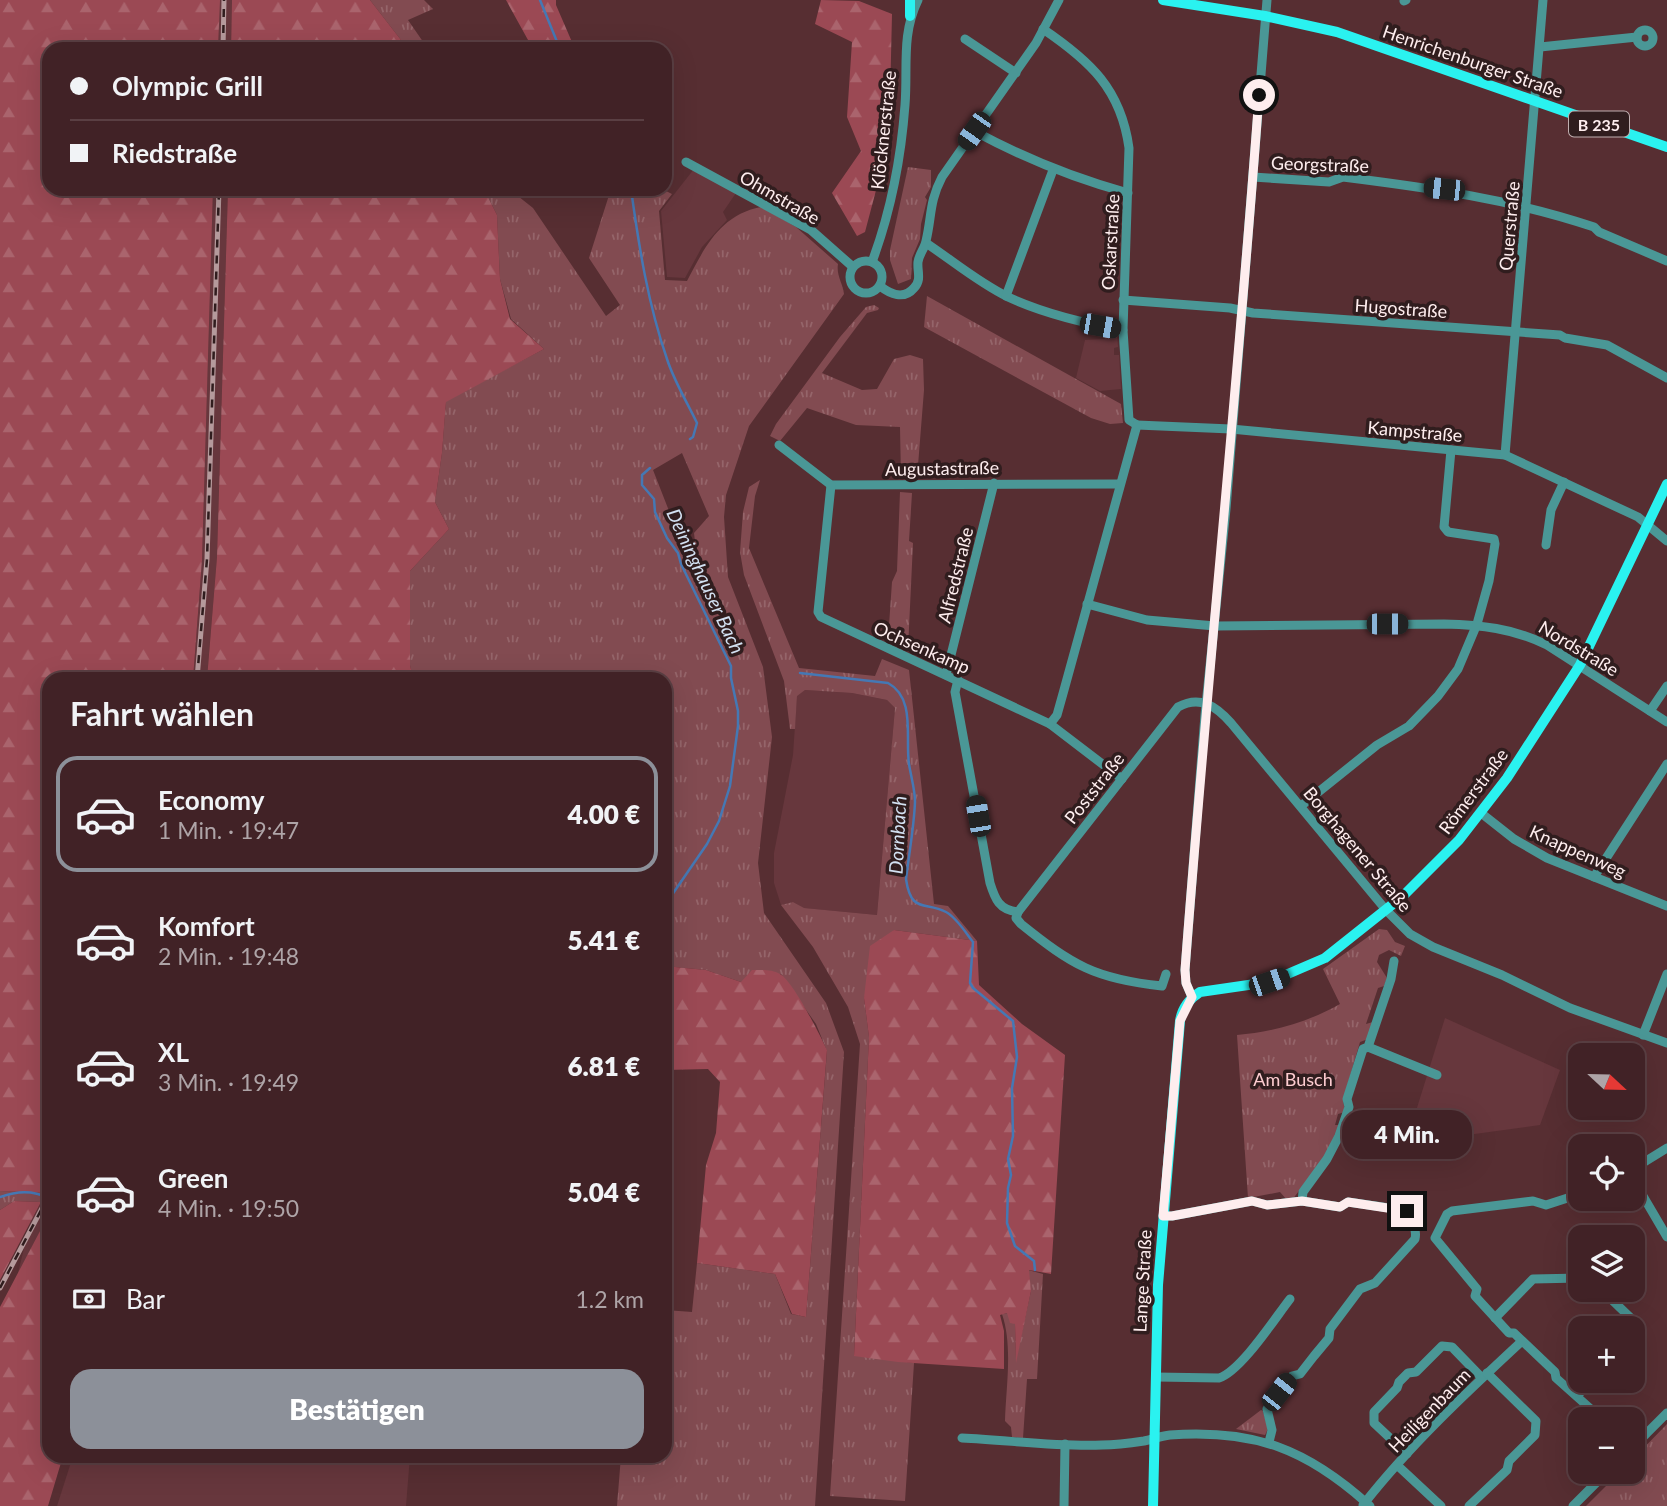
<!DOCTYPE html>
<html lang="de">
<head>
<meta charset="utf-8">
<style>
  body { margin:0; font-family:Lato,sans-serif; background:#482a2e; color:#f1f3f6; height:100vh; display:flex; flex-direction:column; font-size:26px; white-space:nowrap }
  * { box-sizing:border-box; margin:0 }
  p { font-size:23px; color:#aea4a7 }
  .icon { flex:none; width:38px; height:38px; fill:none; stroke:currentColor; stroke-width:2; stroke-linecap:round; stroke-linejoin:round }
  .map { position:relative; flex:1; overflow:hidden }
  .panel { position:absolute; left:42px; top:672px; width:630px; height:791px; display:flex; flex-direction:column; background:#412226; border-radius:21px; box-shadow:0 7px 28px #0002,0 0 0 2px #5a3f43 }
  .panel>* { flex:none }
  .guide { position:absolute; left:42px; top:42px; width:630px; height:154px; border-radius:21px; box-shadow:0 7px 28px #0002,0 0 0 2px #5a3f43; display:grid; align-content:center; height:154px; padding:0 28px; background:#412226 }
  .needle { width:46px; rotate:112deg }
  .tools { position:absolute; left:1568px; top:1043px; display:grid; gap:14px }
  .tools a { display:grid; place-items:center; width:77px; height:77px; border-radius:14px; background:#412226; box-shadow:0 7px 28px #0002,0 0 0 2px #5a3f43; font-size:35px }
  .end { position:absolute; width:32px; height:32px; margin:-16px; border:9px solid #feedee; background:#111; box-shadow:0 0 0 4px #111 }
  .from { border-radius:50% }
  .bubble { position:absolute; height:49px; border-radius:21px; background:#412226; box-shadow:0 7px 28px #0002,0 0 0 2px #5a3f43; font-size:23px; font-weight:800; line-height:49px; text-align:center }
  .car { position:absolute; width:21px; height:42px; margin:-21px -10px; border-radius:9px; box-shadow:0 0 5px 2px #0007; background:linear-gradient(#222 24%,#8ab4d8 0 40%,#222 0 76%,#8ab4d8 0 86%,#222 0) }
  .guide b { display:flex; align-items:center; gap:24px; height:66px; font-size:26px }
  .guide b+b { border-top:2px solid #5a3f43 }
  .guide i { width:18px; height:18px; background:#f1f3f6 }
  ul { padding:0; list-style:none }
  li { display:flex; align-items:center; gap:21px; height:116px; margin:0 14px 10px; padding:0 14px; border:4px solid transparent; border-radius:21px }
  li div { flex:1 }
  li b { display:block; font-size:26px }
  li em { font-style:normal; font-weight:800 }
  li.on { border-color:#8c9099 }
  li>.icon { width:63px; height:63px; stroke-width:1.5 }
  h2 { padding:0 28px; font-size:32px; line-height:84px }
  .pay { display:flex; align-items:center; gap:18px; height:77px; padding:0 28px; font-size:26px }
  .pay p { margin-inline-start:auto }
  .primary-button { display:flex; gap:14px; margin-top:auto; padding:14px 28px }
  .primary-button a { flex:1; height:80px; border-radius:21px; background:#8c9099; color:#fff; font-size:28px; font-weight:800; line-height:80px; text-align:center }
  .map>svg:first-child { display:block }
  .built { fill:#67373d }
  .grass { fill:url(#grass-tufts); fill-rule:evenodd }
  .forest { fill:url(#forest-firs) }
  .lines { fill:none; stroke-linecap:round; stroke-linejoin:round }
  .stream { stroke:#4578b4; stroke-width:2.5 }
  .minor { stroke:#4a9796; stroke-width:9 }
  .major { stroke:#2af2f0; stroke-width:10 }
  .rail-casing { stroke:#b59a9c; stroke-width:5 }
  .rail { stroke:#301d1e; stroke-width:2.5; stroke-dasharray:8; stroke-linecap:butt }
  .route { stroke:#feedee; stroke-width:9 }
  .labels { text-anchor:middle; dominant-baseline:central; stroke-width:7; stroke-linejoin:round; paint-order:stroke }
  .shield { fill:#301d1e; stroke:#c0afb0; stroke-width:2 }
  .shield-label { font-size:16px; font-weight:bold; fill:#feedee }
  .street-label { font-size:18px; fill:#feedee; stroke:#301d1e }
  .park-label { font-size:18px; fill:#fdccd0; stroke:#301d1e }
  .water-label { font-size:19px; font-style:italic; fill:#d3e1f2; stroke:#301d1e }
</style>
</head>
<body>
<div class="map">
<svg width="1667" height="1506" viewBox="0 0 1667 1506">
  <defs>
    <pattern id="grass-tufts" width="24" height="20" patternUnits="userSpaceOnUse" patternTransform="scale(1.75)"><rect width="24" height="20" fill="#824b51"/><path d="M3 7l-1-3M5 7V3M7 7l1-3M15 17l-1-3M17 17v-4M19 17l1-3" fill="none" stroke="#95656a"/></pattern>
    <pattern id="forest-firs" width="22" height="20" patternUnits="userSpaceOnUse" patternTransform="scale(1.75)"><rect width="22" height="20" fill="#9b4954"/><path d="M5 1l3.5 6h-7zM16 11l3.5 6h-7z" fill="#aa646d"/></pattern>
  </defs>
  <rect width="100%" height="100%" fill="#572e32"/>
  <g class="built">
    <path d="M219 0H232L231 49H218Z"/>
    <path d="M694 169 736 193 723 212 727 220 702 247 685 278 667 277 661 211Z"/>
    <path d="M213 189H228L217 557 207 679H193L202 560Z"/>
    <path d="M1105 331 1117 333 1118 347 1114 348V355H1119L1121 389 1100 391 1076 378 1085 340 1105 339Z"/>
    <path d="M805 690 852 693 887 700 895 708 877 915 803 908 793 902 781 905 774 883V853L793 755 797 695Z"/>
    <path d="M1445 1018 1560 1070 1540 1125 1460 1136 1453 1158 1406 1143Z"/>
    <path d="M41 1202 49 1206V1214L17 1277 30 1224Z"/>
    <path d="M73 1456H410L406 1506H57Z"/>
  </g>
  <g class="grass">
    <path d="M370 0H424L433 9 408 20 428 49H408Z"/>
    <path d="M908 167 931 170V187L925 197 927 200 921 224 920 239 912 258 911 279 898 284 890 260V250Z"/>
    <path d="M484 189H509L533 208 606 316 620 305 589 258 611 189H662L672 194 659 211 665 280 687 281C705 247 720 215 761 207L796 227 838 264C836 275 843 284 844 294L749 426 726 495 724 517 728 577 763 667 772 737 758 863 764 913 826 1003 844 1052 815 1506H617L621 1456H665V1310L692 1312 697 1263 775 1274 791 1314 806 1317 827 1051 816 1024 781 974 741 982 706 970 665 966V679H413L410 665V571L449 529 435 502 442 453 446 401 544 349 511 319 500 279 497 215ZM682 453 709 516 694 533 696 550 688 552 680 539 653 470Z"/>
    <path d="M927 296 1121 404 1123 423 1110 424 1091 418 924 327Z"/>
    <path d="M874 305 879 308 878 310 867 313 822 373 862 390 877 389 894 359 910 355 923 359 924 390 917 478H901L900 427 856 425 807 408 780 441 770 436 776 424 840 337 866 307Z"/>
    <path d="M760 480 755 496 749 548 799 668 875 676 882 659 909 670 934 904 948 906 977 941 894 930 864 998 869 1037 854 1355 914 1363 905 1501 830 1496 860 1044 848 1007 813 947 781 905 793 902 804 908 877 915 895 708 887 700 852 693 805 690 797 696 795 729H790L784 681 744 575 740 552 743 512 749 487Z"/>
    <path d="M900 492 912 493 909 541 913 543 908 649 888 640 892 582 897 571Z"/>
    <path d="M1379 929 1387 930 1395 942 1405 946 1401 956 1389 950 1379 955 1377 962 1387 978 1384 986 1378 988 1366 1024 1373 1022 1368 1039 1360 1042 1343 1100 1345 1112 1338 1114 1335 1125H1340L1328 1153 1292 1200H1287L1280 1192 1248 1198 1237 1035C1273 1032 1308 1022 1340 1004L1323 969Z"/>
    <path d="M0 1191 45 1193 41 1202 14 1201 0 1210Z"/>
    <path d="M1028 1270 1043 1274 1037 1379H1027L1023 1438 1012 1437 1011 1427 1005 1421C1006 1387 1013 1346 1002 1314L1008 1313 1015 1324 1016 1359 1031 1291Z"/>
    <path d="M1261 1410 1263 1411 1268 1429 1265 1435 1236 1429Z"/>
    <path d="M1667 1424V1506H1586L1620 1472H1633V1459Z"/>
  </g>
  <g class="forest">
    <path d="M0 0H220L218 49H49V189H213L202 560 193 679H49V1185L45 1193 0 1191Z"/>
    <path d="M232 0H370L408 49H231Z"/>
    <path d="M506 0H556V5L575 49H533Z"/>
    <path d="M821 0 859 1 892 14 889 141 865 232 857 236 832 193 861 151 847 117 852 42 815 24Z"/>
    <path d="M228 189H484L497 215 500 279 510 319 544 349 446 402 442 453 435 502 449 529 410 571V665L413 679H207L217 557Z"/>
    <path d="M894 930 977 941 979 985 1022 1024 1065 1055 1051 1274 1029 1270 1031 1291 1016 1363 1015 1324 1010 1323 1007 1313 1000 1315 1004 1331V1369L898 1362 854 1356 869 1037 864 998 870 946Z"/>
    <path d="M665 966 706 970 741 982 752 970C761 970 772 969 780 974 793 981 820 1035 827 1050L806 1317 792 1314 775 1274 697 1263 706 1165 716 1133 720 1082 708 1069 665 1070Z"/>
    <path d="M14 1201 41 1202 0 1280V1210Z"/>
    <path d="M49 1214V1456H63L48 1506H0V1307Z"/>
  </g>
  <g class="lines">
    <g class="stream">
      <path d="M540 0 560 49"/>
      <path d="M631 189C639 247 648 304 667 359 674 381 687 402 697 423L693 437 690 439"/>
      <path d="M650 468 642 475V485L654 499 655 512 667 538 678 553 681 564 731 666V678L738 711V726L730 786 719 821 707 844 665 905"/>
      <path d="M800 673 888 683C916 698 905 738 909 764 911 777 915 789 915 802 914 827 909 854 906 879 911 914 925 901 946 912 956 917 966 933 973 942L970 983 973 988 1013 1021 1017 1057 1012 1088 1013 1136 1008 1159 1011 1175 1008 1188 1007 1223 1015 1246 1034 1261 1035 1270"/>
      <path d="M0 1197C17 1191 32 1190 49 1198"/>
    </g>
    <g class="minor">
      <path d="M1404 1 1406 0"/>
      <path d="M1043 29C1090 61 1121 89 1129 148L1123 330 1129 420 1137 425"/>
      <circle cx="1645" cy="38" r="8"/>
      <path d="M965 39 1016 73"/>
      <path d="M1540 47 1637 37"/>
      <path d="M974 131C1024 158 1073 178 1128 193"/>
      <path d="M686 162 811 230 853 267"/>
      <path d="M1253 177 1329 182 1343 177C1430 188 1511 199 1594 227L1599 232 1667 261"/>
      <path d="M926 243C953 261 979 283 1008 297 1045 314 1083 323 1123 330"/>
      <circle cx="866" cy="277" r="16"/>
      <path d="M872 262C891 211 901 159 905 105 908 67 901 35 918 0"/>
      <path d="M880 286C890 294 904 300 914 288 922 280 917 271 918 262 919 254 925 248 926 241 932 216 929 202 942 177L1036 43 1059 0"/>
      <path d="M1006 296 1053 170"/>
      <path d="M1123 300 1230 308 1253 313 1560 335 1565 338 1607 345 1667 378"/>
      <path d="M1137 425 1231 429 1505 455 1638 517 1667 541"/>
      <path d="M779 445 831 485 1120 484"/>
      <path d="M1505 455 1543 0"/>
      <path d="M831 485 818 612 821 617 1050 724 1122 779"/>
      <path d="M1546 545 1551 510 1564 482"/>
      <path d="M1087 604 1147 620 1215 626 1444 624C1480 625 1513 628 1547 645L1667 722"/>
      <path d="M946 675 994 483"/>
      <path d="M958 680 955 692 990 883C995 899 999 910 1018 912L1016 918 1021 924C1072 965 1095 979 1162 986L1166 974"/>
      <path d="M1650 711 1667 686"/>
      <path d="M1050 724 1057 715 1064 690 1137 425"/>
      <path d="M1301 806 1377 745 1409 726 1438 696 1458 669 1477 624 1489 581 1495 544 1494 539 1448 532 1444 527 1451 450"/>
      <path d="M1481 813 1514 839 1547 858 1667 906"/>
      <path d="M1594 877 1667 764"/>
      <path d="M1018 912 1178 707C1200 695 1216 706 1231 723L1386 910 1410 934 1433 947 1502 975 1570 1008 1667 1043"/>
      <path d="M1192 997 1186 983 1185 970 1205 715 1226 509 1267 0"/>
      <path d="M1643 1035 1667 974"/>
      <path d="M1368 1047 1437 1075"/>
      <path d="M1633 1169 1667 1148"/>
      <path d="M1633 1179 1667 1237"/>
      <path d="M1580 1194 1546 1205 1533 1201 1452 1211 1447 1214 1435 1238 1477 1289 1475 1296 1509 1333H1514L1555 1372 1556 1378 1602 1419"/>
      <path d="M1302 1201 1303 1192 1327 1159 1339 1136 1349 1107 1347 1099 1363 1049 1368 1047 1391 979 1394 961"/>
      <path d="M1163 1216H1172L1252 1201 1267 1205 1302 1201 1340 1207 1348 1202 1403 1210C1412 1213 1417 1230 1415 1239L1375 1283 1360 1289 1330 1329 1329 1338 1314 1356 1300 1374 1292 1376 1267 1409 1272 1430 1269 1442"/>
      <path d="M1607 1290 1610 1298 1637 1324 1638 1336 1633 1340"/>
      <path d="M1495 1318 1533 1279 1580 1278"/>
      <path d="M1156 1377 1219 1378C1241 1371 1275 1318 1290 1299"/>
      <path d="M1577 1396 1591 1381"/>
      <path d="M962 1438C1008 1440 1056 1447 1102 1445 1115 1445 1131 1443 1144 1441 1153 1439 1161 1436 1170 1435 1255 1429 1307 1449 1370 1506"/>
      <path d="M1633 1447 1667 1413"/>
      <path d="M1407 1454 1374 1423V1412L1397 1388 1399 1382 1408 1373 1416 1372 1442 1346 1452 1347 1482 1378"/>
      <path d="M1397 1465 1441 1506"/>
      <path d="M1363 1505C1410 1445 1467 1392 1522 1341"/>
      <path d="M1064 1506 1065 1444"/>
      <path d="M1469 1506 1507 1470 1509 1461 1535 1435 1536 1421 1487 1373"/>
      <path d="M1573 1506 1607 1472"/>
    </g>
    <g class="major">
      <path d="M910 0V16"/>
      <path d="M1163 0 1265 16 1337 32 1667 147"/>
      <path d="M1153 1506 1158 1285 1180 1021C1182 1008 1189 999 1200 992L1269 982 1325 958 1403 896 1459 840 1507 778 1580 665 1667 484"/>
    </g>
    <defs>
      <g id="rail">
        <path d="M223 49 224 0"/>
        <path d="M197 679 207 559 219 189"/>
        <path d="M0 1288 49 1195"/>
      </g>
    </defs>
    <use href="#rail" class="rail-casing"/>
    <use href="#rail" class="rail"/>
  </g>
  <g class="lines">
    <path class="route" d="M1259 95C1238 387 1207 678 1185 970L1186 983 1192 997 1180 1021 1163 1216H1172L1252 1201 1267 1205 1302 1201 1340 1207 1348 1202 1407 1211"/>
  </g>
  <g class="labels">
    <rect class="shield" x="1569" y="111.5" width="60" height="25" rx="5"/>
    <g class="shield-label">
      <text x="1599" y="124">B 235</text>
    </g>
    <g class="street-label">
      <text transform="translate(1473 61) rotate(19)">Henrichenburger Straße</text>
      <text transform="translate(883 130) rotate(-84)">Klöcknerstraße</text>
      <text transform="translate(1320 164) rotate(2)">Georgstraße</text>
      <text transform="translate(780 197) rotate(30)">Ohmstraße</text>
      <text transform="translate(1509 226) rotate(-85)">Querstraße</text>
      <text transform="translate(1110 242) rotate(-87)">Oskarstraße</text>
      <text transform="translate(1401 308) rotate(4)">Hugostraße</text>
      <text transform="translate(1415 431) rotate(5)">Kampstraße</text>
      <text transform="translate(942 468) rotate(-1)">Augustastraße</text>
      <text transform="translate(955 575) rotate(-76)">Alfredstraße</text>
      <text transform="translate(922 647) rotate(24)">Ochsenkamp</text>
      <text transform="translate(1579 648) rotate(31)">Nordstraße</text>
      <text transform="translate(1094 788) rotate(-52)">Poststraße</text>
      <text transform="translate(1473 791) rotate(-53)">Römerstraße</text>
      <text transform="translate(1358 849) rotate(50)">Borghagener Straße</text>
      <text transform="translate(1578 851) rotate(24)">Knappenweg</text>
      <text transform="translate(1142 1281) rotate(-87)">Lange Straße</text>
      <text transform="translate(1429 1410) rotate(-46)">Heiligenbaum</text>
    </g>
    <g class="park-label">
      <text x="1293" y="1079">Am Busch</text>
    </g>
    <g class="water-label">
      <text transform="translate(706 581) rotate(65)">Deininghauser Bach</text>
      <text transform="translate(897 835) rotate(-87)">Dornbach</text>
    </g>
  </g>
</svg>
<div class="tools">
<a><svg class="needle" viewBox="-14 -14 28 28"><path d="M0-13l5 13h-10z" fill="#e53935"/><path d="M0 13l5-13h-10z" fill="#aea4a7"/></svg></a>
<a><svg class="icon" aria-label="locate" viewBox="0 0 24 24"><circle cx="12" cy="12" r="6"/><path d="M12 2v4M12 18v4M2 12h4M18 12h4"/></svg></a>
<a><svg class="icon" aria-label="layers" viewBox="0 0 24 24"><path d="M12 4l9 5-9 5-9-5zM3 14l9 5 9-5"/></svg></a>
<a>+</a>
<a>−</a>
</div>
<i class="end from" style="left:1259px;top:95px"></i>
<i class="end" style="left:1407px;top:1211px"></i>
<div class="bubble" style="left:1342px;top:1110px;width:130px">4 Min.</div>
<i class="car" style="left:974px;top:131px;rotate:215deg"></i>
<i class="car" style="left:1444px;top:189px;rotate:276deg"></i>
<i class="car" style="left:1100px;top:326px;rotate:100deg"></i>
<i class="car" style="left:1387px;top:624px;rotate:90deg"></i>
<i class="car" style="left:978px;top:816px;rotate:350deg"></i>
<i class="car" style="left:1269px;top:982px;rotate:71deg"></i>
<i class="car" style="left:1279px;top:1392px;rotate:38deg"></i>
<div class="guide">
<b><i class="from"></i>Olympic Grill</b>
<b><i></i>Riedstraße</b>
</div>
<section class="panel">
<h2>Fahrt wählen</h2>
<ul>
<li class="on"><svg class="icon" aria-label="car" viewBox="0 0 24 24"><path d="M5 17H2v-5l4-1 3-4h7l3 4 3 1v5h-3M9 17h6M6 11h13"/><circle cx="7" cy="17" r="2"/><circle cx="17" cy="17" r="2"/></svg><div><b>Economy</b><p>1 Min. · 19:47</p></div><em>4.00 €</em></li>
<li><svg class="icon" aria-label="car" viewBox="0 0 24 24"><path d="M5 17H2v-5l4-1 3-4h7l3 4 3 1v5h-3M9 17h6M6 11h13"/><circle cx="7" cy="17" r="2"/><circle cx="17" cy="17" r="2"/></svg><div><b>Komfort</b><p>2 Min. · 19:48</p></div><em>5.41 €</em></li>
<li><svg class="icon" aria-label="car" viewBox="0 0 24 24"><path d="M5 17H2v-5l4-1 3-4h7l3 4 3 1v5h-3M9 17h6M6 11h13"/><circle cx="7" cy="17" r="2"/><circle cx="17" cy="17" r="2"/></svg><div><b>XL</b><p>3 Min. · 19:49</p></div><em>6.81 €</em></li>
<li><svg class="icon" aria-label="car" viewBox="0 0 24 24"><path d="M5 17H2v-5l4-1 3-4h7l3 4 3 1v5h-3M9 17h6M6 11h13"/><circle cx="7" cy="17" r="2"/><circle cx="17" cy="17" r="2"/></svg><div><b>Green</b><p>4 Min. · 19:50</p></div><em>5.04 €</em></li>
</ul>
<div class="pay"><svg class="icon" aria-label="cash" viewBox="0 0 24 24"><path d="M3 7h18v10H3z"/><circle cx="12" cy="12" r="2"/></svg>Bar<p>1.2 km</p></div>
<div class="primary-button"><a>Bestätigen</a></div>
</section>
</div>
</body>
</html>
